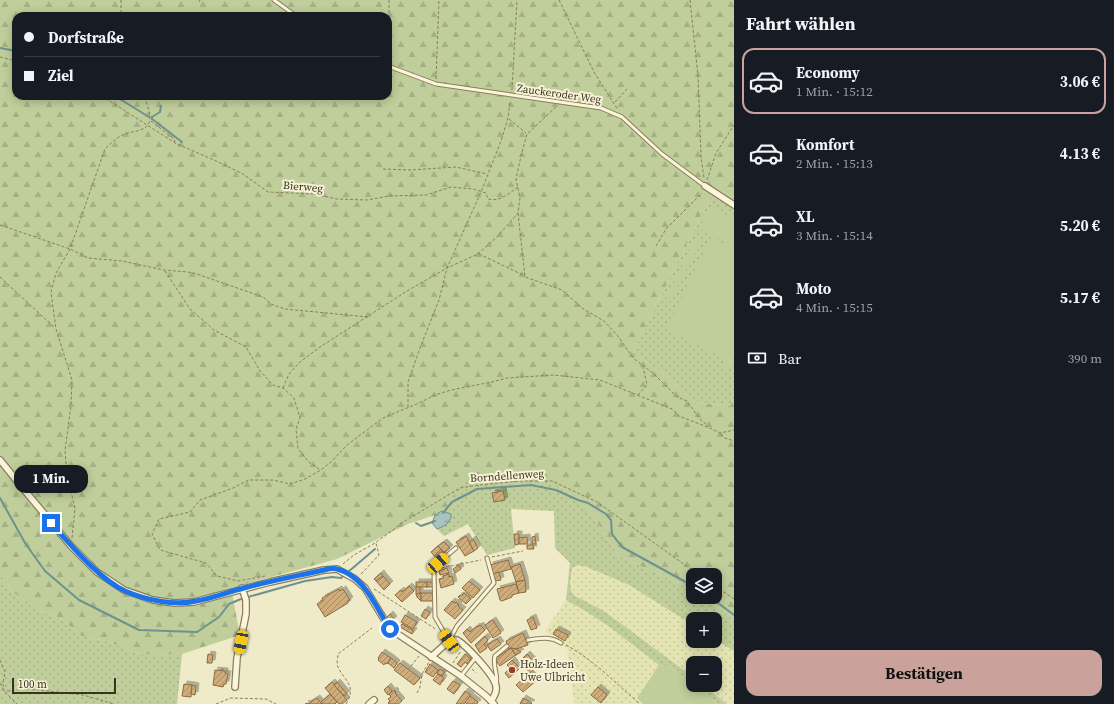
<!DOCTYPE html>
<html lang="de">
<head>
<meta charset="utf-8">
<style>
  body { margin:0; font-family:"Source Serif 4",serif; background:#20242c; color:#f1f3f6; height:100vh; display:flex; flex-direction:column; font-size:15px; white-space:nowrap }
  * { box-sizing:border-box; margin:0 }
  p { font-size:13px; color:#9ea1a6 }
  .icon { flex:none; width:22px; height:22px; fill:none; stroke:currentColor; stroke-width:2; stroke-linecap:round; stroke-linejoin:round }
  .map { position:relative; flex:1; overflow:hidden }
  .drawer { display:flex; flex-direction:column; background:#171b24; width:380px }
  .drawer>* { flex:none }
  .top-card { position:absolute; left:12px; top:12px; width:380px; height:88px; border-radius:12px; box-shadow:0 2px 10px #0003; display:grid; align-content:center; height:88px; padding:0 12px; background:#171b24 }
  .tools { position:absolute; left:686px; top:568px; display:grid; gap:8px }
  .tools a { display:grid; place-items:center; width:36px; height:36px; border-radius:8px; background:#171b24; box-shadow:0 2px 10px #0003; font-size:20px }
  .scale { position:absolute; left:12px; bottom:10px; width:104px; box-sizing:border-box; padding-left:4px; border:2px solid #3c3220; border-top:0; font-size:11px; line-height:14px; white-space:nowrap; color:#3c3220; -webkit-text-stroke:3px #f6f2d7; paint-order:stroke }
  .end { position:absolute; width:18px; height:18px; margin:-9px; border:5px solid #1a73e8; background:#fff; box-shadow:0 0 0 2px #fff }
  .from { border-radius:50% }
  .bubble { position:absolute; height:28px; border-radius:12px; background:#171b24; box-shadow:0 2px 10px #0003; font-size:13px; font-weight:700; line-height:28px; text-align:center }
  .car { position:absolute; width:12px; height:24px; margin:-12px -6px; border-radius:5px; box-shadow:0 0 3px 1px #0007; background:linear-gradient(#f5c518 24%,#345 0 40%,#f5c518 0 76%,#345 0 86%,#f5c518 0) }
  .top-card b { display:flex; align-items:center; gap:14px; height:38px; font-size:15px }
  .top-card b+b { border-top:1px solid #363941 }
  .top-card i { width:10px; height:10px; background:#f1f3f6 }
  ul { padding:0; list-style:none }
  li { display:flex; align-items:center; gap:12px; height:66px; margin:0 8px 6px; padding:0 4px; border:2px solid transparent; border-radius:12px }
  li div { flex:1 }
  li b { display:block; font-size:15px }
  li em { font-style:normal; font-weight:700 }
  li.on { border-color:#cba19b }
  li>.icon { width:36px; height:36px; stroke-width:1.5 }
  h2 { padding:0 12px; font-size:18px; line-height:48px }
  .pay { display:flex; align-items:center; gap:10px; height:44px; padding:0 12px; font-size:15px }
  .pay p { margin-inline-start:auto }
  .button { display:flex; gap:8px; margin-top:auto; padding:8px 12px }
  .button a { flex:1; height:46px; border-radius:12px; background:#cba19b; color:#111; font-size:16px; font-weight:700; line-height:46px; text-align:center }
  main { display:flex; flex:1; min-height:0 }
  .map>svg:first-child { display:block }
  .farmland { fill:url(#farmland-dots) }
  .grass { fill:url(#grass-dots) }
  .forest { fill:url(#forest-firs); fill-rule:evenodd }
  .garden { fill:#bfce9a }
  .water { fill:url(#water-ripples); stroke:#6e928f }
  .lines { fill:none; stroke-linecap:round; stroke-linejoin:round }
  .stream { stroke:#6e928f; stroke-width:2 }
  .building { fill:url(#building-hatch); stroke:#8b6b41; filter:url(#shadow) }
  .lane-casing { stroke:#8b7d5c; stroke-width:5 }
  .street-casing { stroke:#8b7d5c; stroke-width:8 }
  .path { stroke:#8b7d5c; stroke-width:1; stroke-dasharray:3 2; stroke-linecap:butt }
  .lane { stroke:#faf5db; stroke-width:3 }
  .street { stroke:#faf5db; stroke-width:5.5 }
  .route { stroke:#1a73e8; stroke-width:5 }
  .poi-dot { fill:#9c3c2b; stroke:#f6f2d7; stroke-width:1.5 }
  .labels { text-anchor:middle; dominant-baseline:central; stroke-width:4; stroke-linejoin:round; paint-order:stroke }
  .street-label { font-size:11px; fill:#3c3220; stroke:#f6f2d7 }
  .poi-label { font-size:11px; fill:#3c3220; stroke:#f6f2d7; text-anchor:start }
</style>
</head>
<body>
<main>
<div class="map">
<svg width="734" height="704" viewBox="0 0 734 704">
  <defs>
    <pattern id="farmland-dots" width="8" height="8" patternUnits="userSpaceOnUse"><rect width="8" height="8" fill="#e5e5b4"/><path d="M2 2h.1M6 6h.1" fill="none" stroke="#c5c59a" stroke-width="1.8" stroke-linecap="round"/></pattern>
    <pattern id="grass-dots" width="8" height="8" patternUnits="userSpaceOnUse"><rect width="8" height="8" fill="#bfce9a"/><path d="M2 2h.1M6 6h.1" fill="none" stroke="#a5b184" stroke-width="1.8" stroke-linecap="round"/></pattern>
    <pattern id="forest-firs" width="22" height="20" patternUnits="userSpaceOnUse"><rect width="22" height="20" fill="#bfce9a"/><path d="M5 1l3.5 6h-7zM16 11l3.5 6h-7z" fill="#a5b184"/></pattern>
    <pattern id="water-ripples" width="26" height="14" patternUnits="userSpaceOnUse"><rect width="26" height="14" fill="#a8c3c0"/><path d="M2 4q2-2 4 0t4 0M15 11q2-2 4 0t4 0" fill="none" stroke="#8a9f9c"/></pattern>
    <pattern id="building-hatch" width="6" height="6" patternUnits="userSpaceOnUse"><rect width="6" height="6" fill="#ceac7c"/><path d="M-1 1l2-2M0 6l6-6M5 7l2-2" fill="none" stroke="#a88d65"/></pattern>
    <filter id="shadow"><feDropShadow dx="3" dy="-3" stdDeviation="0" flood-color="#0004"/></filter>
  </defs>
  <rect width="100%" height="100%" fill="#efeac7"/>
  <g class="farmland">
    <path d="M578 565 587 567 629 585 693 625V641H715V639L734 651V704H727L703 685H715V663H693V677L604 611 575 597 571 591 570 583 572 568Z"/>
    <path d="M566 600 584 610 611 628 659 665 637 698 643 704H576L574 702 567 648 545 631Z"/>
  </g>
  <g class="grass">
    <path d="M715 188 734 198V398L730 406 695 402 661 372 632 353Z"/>
    <path d="M495 477 551 480 588 509 619 556 693 590V597H704L715 604 734 621V651L715 639V619H693V625L629 585 587 567 578 565 572 568 570 583 571 591 575 596 604 611 693 677V685H703L727 704H717L670 667 659 665 611 628 584 610 566 600 570 563 555 548 554 511 511 509 515 548 487 555 468 524 444 536 437 529 446 525 451 514 442 511 459 503 450 488Z"/>
    <path d="M0 574 13 592 39 611 61 619 82 636 110 642 135 653 157 655 182 654 177 704H0Z"/>
  </g>
  <path class="forest" d="M0 0H734V198L715 188 632 353 661 372 695 402 730 406 734 398V621L715 604 704 597H715V575H693V590L619 556 588 509 551 480 495 477 451 488 459 503 435 515 408 524 337 559 231 588 240 635 182 654 157 655 135 653 110 642 82 636 61 619 39 611 13 592 0 574ZM16 16H388V96H16Z"/>
  <g class="garden">
    <path d="M709 207 734 219V246L699 229Z"/>
    <path d="M711 238 734 248V344L727 359 667 329Z"/>
    <path d="M694 239 701 243 697 252H695L670 303 665 301 690 250 689 249Z"/>
    <path d="M734 346V358L727 373 722 371Z"/>
    <path d="M659 665 670 667 717 704H643L637 698Z"/>
  </g>
  <path class="water" d="M442 511 451 514V518L446 525 437 529 432 523 435 515Z"/>
  <g class="lines">
    <g class="stream">
      <path d="M0 48 16 51"/>
      <path d="M115 96 149 117"/>
      <path d="M161 106 160 112 152 117V119L182 142"/>
      <path d="M0 498 25 543 45 571 79 600 139 630 197 632 219 617 229 604 241 599 305 581 332 577 341 578 375 549"/>
      <path d="M443 513 452 502 477 489 531 485 556 490 578 500 588 503 606 514 611 520 612 534 622 547 693 586"/>
      <path d="M416 523 421 526 435 521"/>
      <path d="M710 597 734 615"/>
    </g>
  </g>
  <g class="building">
    <path d="M503 491 505 500 494 502 492 493Z"/>
    <path d="M514 534H519V544L515 545Z"/>
    <path d="M466 536 474 551 465 556 456 542Z"/>
    <path d="M535 536 536 544H532V537Z"/>
    <path d="M527 537 528 544H519V538Z"/>
    <path d="M473 539 478 548 474 551 469 542Z"/>
    <path d="M444 542 450 548 444 553 438 546Z"/>
    <path d="M527 545H533L534 549H527Z"/>
    <path d="M438 546 444 553 437 559 431 552Z"/>
    <path d="M508 560 511 569 493 574 490 565Z"/>
    <path d="M520 564 525 580 516 582 511 567Z"/>
    <path d="M459 565 461 569 455 573 453 569Z"/>
    <path d="M447 568 449 573 440 575 439 571Z"/>
    <path d="M499 572 501 580 495 581 493 574Z"/>
    <path d="M381 573 383 576 376 581 374 579Z"/>
    <path d="M449 574V577L452 576 454 584 441 588 439 579 444 578 443 576Z"/>
    <path d="M383 576 390 584 384 590 376 581Z"/>
    <path d="M525 580 526 592 519 593 516 582Z"/>
    <path d="M469 581 480 590 473 598 462 588Z"/>
    <rect x="416" y="582" width="11" height="5"/>
    <rect x="427" y="582" width="6" height="5"/>
    <path d="M516 584 519 593 512 595V597L502 601 500 600 497 589Z"/>
    <path d="M409 586 414 591 402 602 395 595 401 590 402 592Z"/>
    <path d="M416 587H420V593L416 594Z"/>
    <path d="M339 589 340 591 343 589 350 600 348 601V603L325 617 317 604 323 600 322 598Z"/>
    <path d="M420 593H421V601L417 597 416 594Z"/>
    <rect x="421" y="593" width="12" height="8"/>
    <path d="M464 593 471 599 466 604 458 597 460 595 462 596Z"/>
    <path d="M452 601 455 603 456 602 459 605 458 606 463 610 455 619 444 610Z"/>
    <path d="M425 609 430 612 426 619 421 616Z"/>
    <path d="M390 614 394 619 390 623 386 618Z"/>
    <path d="M405 615 417 622 413 629 401 622Z"/>
    <path d="M533 617 537 628 531 630 527 620Z"/>
    <path d="M493 620 501 633 493 638 485 625Z"/>
    <path d="M402 624 414 631 412 634 400 627Z"/>
    <path d="M480 625 485 630 471 643 463 633 467 629 470 632 477 626 478 627Z"/>
    <path d="M556 629 568 635 565 641 553 634Z"/>
    <path d="M523 633 528 645 516 649 511 648 509 650 506 641Z"/>
    <path d="M485 636 488 640 484 644 487 648 480 653 475 645Z"/>
    <path d="M497 639 501 644 491 651 487 645Z"/>
    <path d="M511 648 516 655 500 666 495 659Z"/>
    <path d="M511 648 516 649 521 652 516 655Z"/>
    <path d="M382 652 391 658 387 664 385 663 384 665 378 660 379 659 378 658Z"/>
    <path d="M208 654 213 655 212 663H207Z"/>
    <path d="M465 654 471 659 467 664 465 662 461 667 457 664Z"/>
    <path d="M527 654 538 666 530 673 520 661Z"/>
    <path d="M391 658 397 663 394 668 388 663Z"/>
    <path d="M512 660 520 668 509 678 505 673 510 668 507 665Z"/>
    <path d="M400 663 420 678 414 685 394 670Z"/>
    <path d="M430 664 438 670 433 677 425 672Z"/>
    <path d="M440 669 445 672 442 676 437 673Z"/>
    <path d="M215 670 225 671V673L228 674 226 684H224L223 687 213 685Z"/>
    <path d="M530 673 537 680 523 692 516 685Z"/>
    <path d="M438 674 444 678 440 685 433 680Z"/>
    <path d="M453 681 460 685 454 694 447 689Z"/>
    <path d="M332 682 347 700 342 704H339L325 688Z"/>
    <path d="M337 682 347 694 344 696 334 685Z"/>
    <path d="M184 684 192 685 191 697 182 696Z"/>
    <path d="M192 685 196 686 195 695 191 694Z"/>
    <path d="M388 686 392 691 388 695 384 690Z"/>
    <path d="M598 687 607 695 601 703 591 695Z"/>
    <path d="M394 690 396 692 395 693 402 701 398 704H389L388 703 390 701 388 699 391 697 389 694Z"/>
    <path d="M465 691 471 695 464 704H456Z"/>
    <path d="M330 694 337 702 335 704H322L321 702Z"/>
    <path d="M470 696 478 702 477 704H467L465 702Z"/>
    <path d="M317 698 322 704H305L309 703Z"/>
    <path d="M523 698 532 703 531 704H520Z"/>
  </g>
  <g class="lines">
    <defs>
      <g id="lane">
        <path d="M274 0 296 16"/>
        <path d="M388 66 436 84 601 108 622 117 662 154 705 186"/>
        <path d="M456 548 438 563 434 573 435 617 449 641 457 626 494 583 487 558"/>
        <path d="M528 640C541 638 550 636 561 643"/>
        <path d="M461 676 476 657"/>
        <path d="M496 684C499 675 492 666 495 656L507 646"/>
      </g>
      <g id="street">
        <path d="M705 186 734 205"/>
        <path d="M0 460 26 492 71 546 97 572 124 590 153 600 174 603 194 602 270 582 324 570 337 569 355 579 365 588 390 629 461 676 486 696 494 704"/>
        <path d="M431 657 449 641 457 640C467 646 494 675 496 686 497 691 494 697 491 701"/>
        <path d="M235 687 237 658 246 614V600L242 588"/>
        <path d="M369 704 374 700"/>
      </g>
    </defs>
    <use href="#lane" class="lane-casing"/>
    <use href="#street" class="street-casing"/>
    <g class="path">
      <path d="M121 0V16"/>
      <path d="M389 0V55L392 63"/>
      <path d="M559 0 594 72 618 110"/>
      <path d="M690 0 698 76 701 156 704 178"/>
      <path d="M199 2 200 0"/>
      <path d="M0 57 16 61"/>
      <path d="M436 79 439 0"/>
      <path d="M512 90 517 0"/>
      <path d="M102 96 175 143 214 160 243 174 268 192 314 194 337 199 367 200 389 196 426 195 451 187 473 189 486 193 488 199C500 202 508 194 518 187"/>
      <path d="M615 102 627 89"/>
      <path d="M509 119 526 133"/>
      <path d="M151 121 174 139 175 142"/>
      <path d="M383 169 410 170 456 167 487 174"/>
      <path d="M707 180 716 153 734 125"/>
      <path d="M518 213 525 277 562 290 582 308 604 321 618 336 633 358 654 374 677 397 687 401 699 418 708 426"/>
      <path d="M0 225 70 249 88 258 122 261 164 270 188 272 197 274 263 297 271 304 285 309 368 317"/>
      <path d="M656 246 666 229 702 193"/>
      <path d="M479 254 525 276"/>
      <path d="M165 271 190 309 214 330 246 347 260 371 273 385 283 388 294 398 300 418 296 429 298 449 309 462 320 470"/>
      <path d="M0 277 55 328"/>
      <path d="M283 388 289 374 300 362 320 347 407 291 447 268 478 254 497 237 518 213 520 198 516 179 521 156 527 134 556 107"/>
      <path d="M638 395 647 385 643 367"/>
      <path d="M408 407V382L420 348 439 300 447 268 481 192 501 141 508 118 510 101"/>
      <path d="M721 434 725 438 734 441"/>
      <path d="M72 538 75 508 67 476 65 451 71 405 72 380 56 329 51 292 56 273 70 249 105 149C111 143 117 137 125 134 130 132 135 132 140 130 157 125 148 108 144 96"/>
      <path d="M492 557 523 551"/>
      <path d="M343 564 354 555 375 543 405 521 460 488 479 485 520 481H552L597 502 699 575"/>
      <path d="M441 568 481 560"/>
      <path d="M361 574 379 555 376 543"/>
      <path d="M265 576 238 581 217 576 206 563 160 550 152 534 159 519 190 512 200 500 233 488 249 480H273L290 484 305 479 321 470 331 462 347 445 383 418 419 403 435 395 451 390 492 382 507 378 553 375 600 380 672 409 679 416 710 428 720 433 734 430"/>
      <path d="M715 586 734 599"/>
      <path d="M374 589 437 630"/>
      <path d="M566 645C594 660 615 683 640 704"/>
      <path d="M0 660 5 672 3 684 4 691H12L21 688 83 695 114 704"/>
      <path d="M453 663 461 651"/>
      <path d="M221 669 226 670 229 674"/>
      <path d="M472 669 476 673"/>
      <path d="M408 670 419 656"/>
      <path d="M0 683 3 689"/>
      <path d="M5 692 17 704"/>
      <path d="M417 693 420 687 422 674 429 662"/>
      <path d="M216 704 231 698 266 699 276 704"/>
      <path d="M346 704C357 685 345 682 338 667 336 663 338 658 338 654L372 628"/>
    </g>
    <use href="#lane" class="lane"/>
    <use href="#street" class="street"/>
  </g>
  <g class="lines">
    <path class="route" d="M51 523C70 544 99 579 125 591 146 600 174 606 196 601 213 598 228 592 244 588 270 581 297 576 324 570 328 569 333 568 337 569 365 576 376 608 390 629"/>
  </g>
  <circle class="poi-dot" cx="512" cy="670" r="4"/>
  <g class="labels">
    <g class="street-label">
      <text transform="translate(559 94) rotate(8)">Zauckeroder Weg</text>
      <text transform="translate(303 187) rotate(5)">Bierweg</text>
      <text transform="translate(507 476) rotate(-4)">Borndellenweg</text>
    </g>
    <g class="poi-label">
      <text x="520" y="664">Holz-Ideen<tspan x="520" dy="13">Uwe Ulbricht</tspan></text>
    </g>
  </g>
</svg>
<div class="tools">
<a><svg class="icon" aria-label="layers" viewBox="0 0 24 24"><path d="M12 4l9 5-9 5-9-5zM3 14l9 5 9-5"/></svg></a>
<a>+</a>
<a>−</a>
</div>
<div class="scale">100 m</div>
<i class="end from" style="left:390px;top:629px"></i>
<i class="end" style="left:51px;top:523px"></i>
<div class="bubble" style="left:14px;top:465px;width:74px">1 Min.</div>
<i class="car" style="left:438px;top:563px;rotate:49deg"></i>
<i class="car" style="left:449px;top:641px;rotate:324deg"></i>
<i class="car" style="left:241px;top:642px;rotate:191deg"></i>
<div class="top-card">
<b><i class="from"></i>Dorfstraße</b>
<b><i></i>Ziel</b>
</div>
</div>
<section class="drawer">
<h2>Fahrt wählen</h2>
<ul>
<li class="on"><svg class="icon" aria-label="car" viewBox="0 0 24 24"><path d="M5 17H2v-5l4-1 3-4h7l3 4 3 1v5h-3M9 17h6M6 11h13"/><circle cx="7" cy="17" r="2"/><circle cx="17" cy="17" r="2"/></svg><div><b>Economy</b><p>1 Min. · 15:12</p></div><em>3.06 €</em></li>
<li><svg class="icon" aria-label="car" viewBox="0 0 24 24"><path d="M5 17H2v-5l4-1 3-4h7l3 4 3 1v5h-3M9 17h6M6 11h13"/><circle cx="7" cy="17" r="2"/><circle cx="17" cy="17" r="2"/></svg><div><b>Komfort</b><p>2 Min. · 15:13</p></div><em>4.13 €</em></li>
<li><svg class="icon" aria-label="car" viewBox="0 0 24 24"><path d="M5 17H2v-5l4-1 3-4h7l3 4 3 1v5h-3M9 17h6M6 11h13"/><circle cx="7" cy="17" r="2"/><circle cx="17" cy="17" r="2"/></svg><div><b>XL</b><p>3 Min. · 15:14</p></div><em>5.20 €</em></li>
<li><svg class="icon" aria-label="car" viewBox="0 0 24 24"><path d="M5 17H2v-5l4-1 3-4h7l3 4 3 1v5h-3M9 17h6M6 11h13"/><circle cx="7" cy="17" r="2"/><circle cx="17" cy="17" r="2"/></svg><div><b>Moto</b><p>4 Min. · 15:15</p></div><em>5.17 €</em></li>
</ul>
<div class="pay"><svg class="icon" aria-label="cash" viewBox="0 0 24 24"><path d="M3 7h18v10H3z"/><circle cx="12" cy="12" r="2"/></svg>Bar<p>390 m</p></div>
<div class="button"><a>Bestätigen</a></div>
</section>
</main>
</body>
</html>
